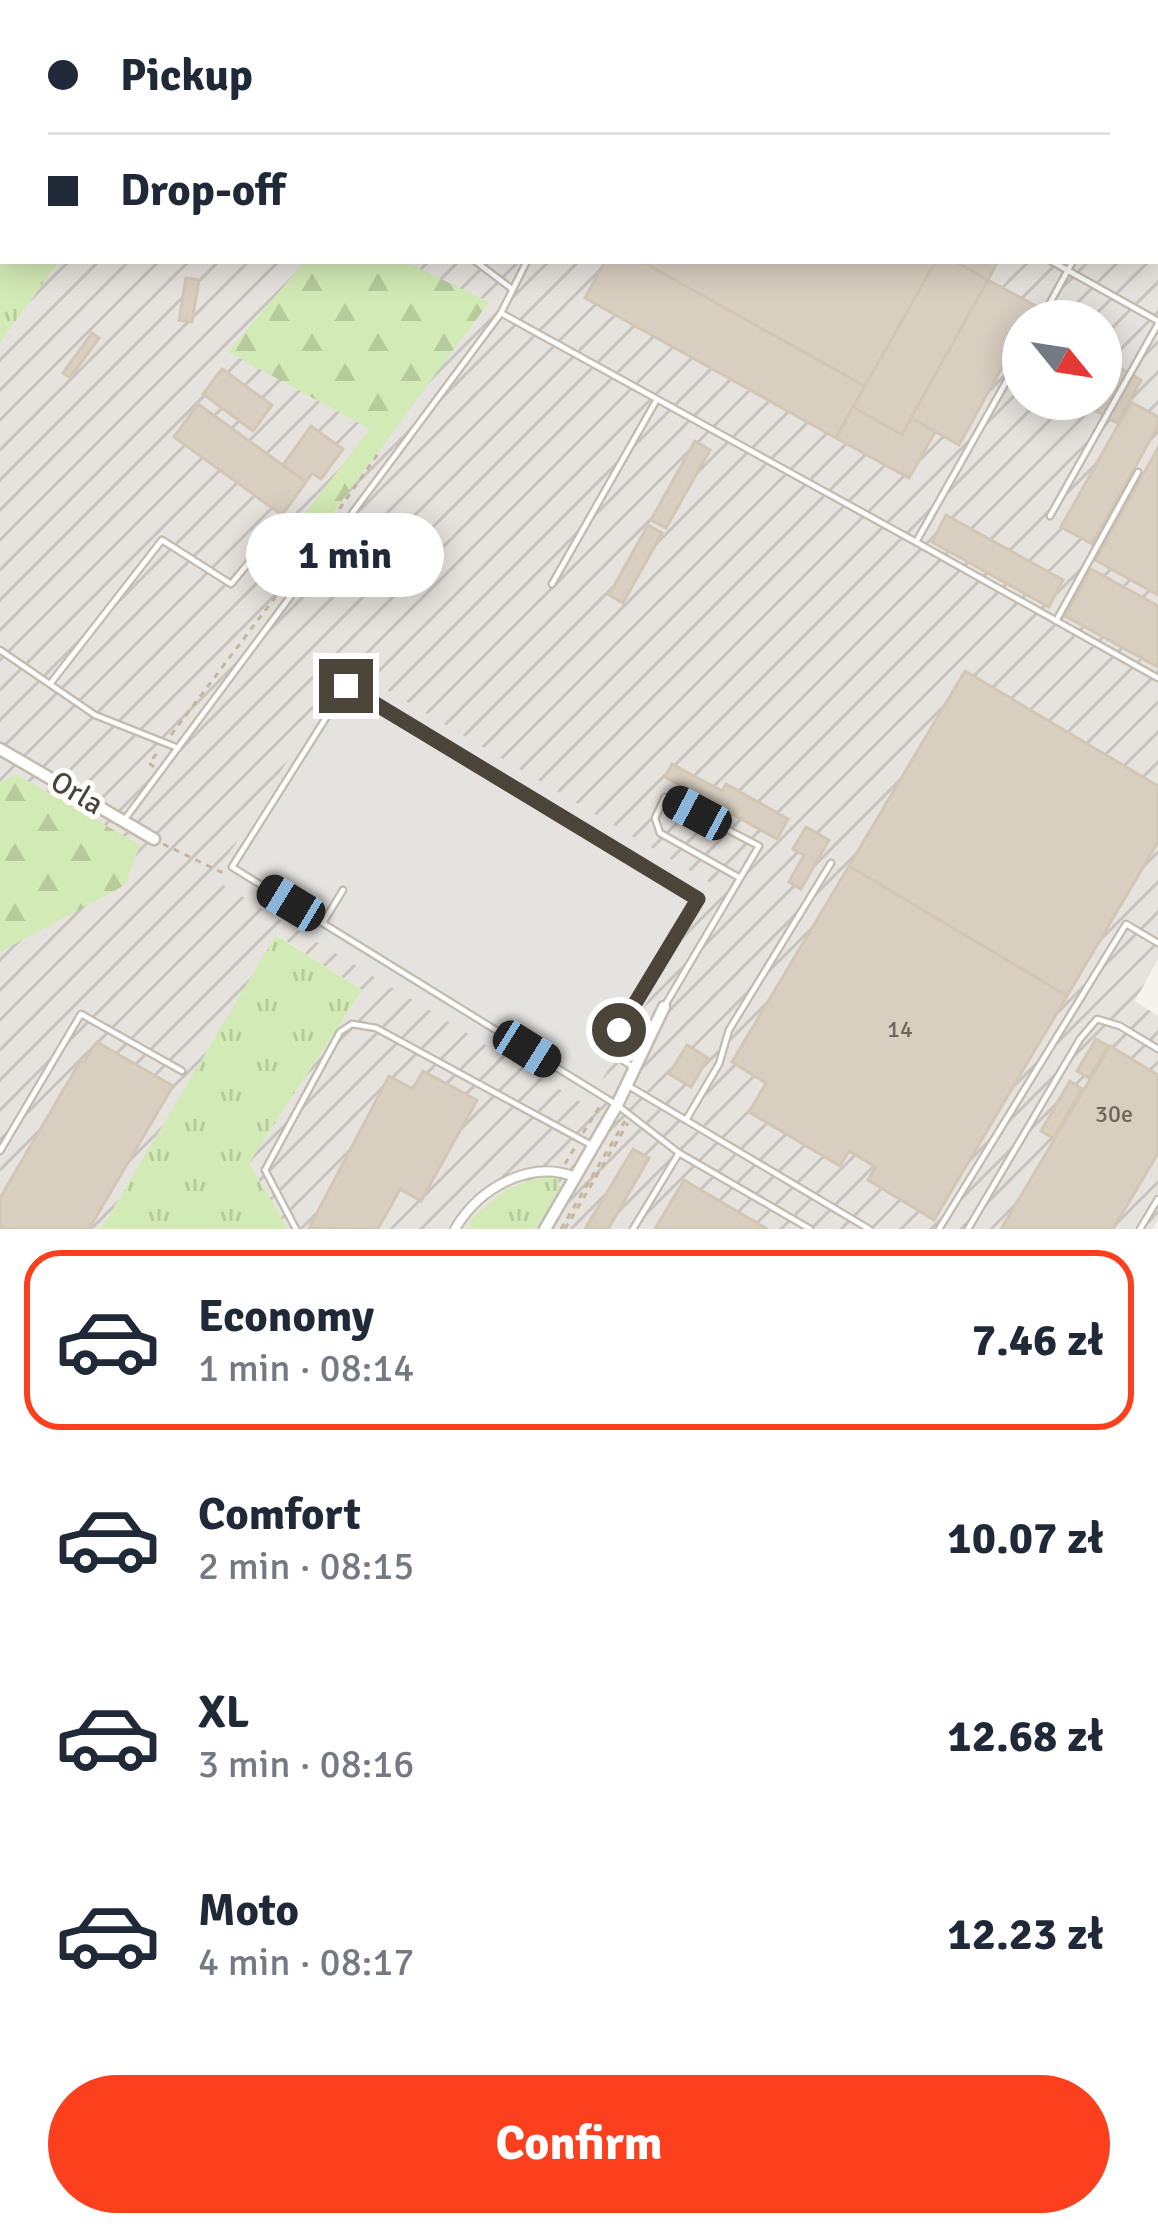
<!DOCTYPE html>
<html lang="en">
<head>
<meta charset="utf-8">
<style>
  body { margin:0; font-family:Signika,sans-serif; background:#f2f2f3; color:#1f2937; height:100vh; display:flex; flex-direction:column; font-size:45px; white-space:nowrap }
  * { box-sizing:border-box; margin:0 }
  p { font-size:39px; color:#747a83 }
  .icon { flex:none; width:66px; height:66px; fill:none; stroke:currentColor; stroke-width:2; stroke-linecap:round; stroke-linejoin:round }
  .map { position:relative; height:1229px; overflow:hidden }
  .drawer { display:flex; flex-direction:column; background:#fff; flex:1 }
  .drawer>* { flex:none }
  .hud { position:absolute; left:0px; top:0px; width:1158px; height:264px; box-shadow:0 6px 30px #0003; display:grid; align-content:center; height:264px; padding:0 48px; background:#fff }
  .needle { width:78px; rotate:120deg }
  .tools { position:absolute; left:1002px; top:300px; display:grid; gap:24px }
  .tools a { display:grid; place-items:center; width:120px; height:120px; border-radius:50%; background:#fff; box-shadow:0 6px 30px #0003; font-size:60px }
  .end { position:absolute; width:54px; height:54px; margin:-27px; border:15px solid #4b4439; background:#fff; box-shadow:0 0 0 6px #fff }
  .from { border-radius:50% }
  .bubble { position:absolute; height:84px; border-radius:42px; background:#fff; box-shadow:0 6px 30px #0003; font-size:39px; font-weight:700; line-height:84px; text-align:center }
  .car { position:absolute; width:36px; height:72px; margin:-36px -18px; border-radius:15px; box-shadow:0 0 9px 3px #0007; background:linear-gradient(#222 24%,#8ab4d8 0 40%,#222 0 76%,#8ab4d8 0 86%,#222 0) }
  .hud b { display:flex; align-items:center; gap:42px; height:114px; font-size:45px }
  .hud b+b { border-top:3px solid #e0e1e3 }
  .hud i { width:30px; height:30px; background:#1f2937 }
  ul { padding:21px 0 0; list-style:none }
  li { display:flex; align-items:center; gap:36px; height:180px; margin:0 24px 18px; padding:0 24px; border:6px solid transparent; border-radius:36px }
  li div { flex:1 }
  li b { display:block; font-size:45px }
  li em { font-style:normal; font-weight:700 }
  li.current { border-color:#fc3f1d }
  li>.icon { width:108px; height:108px; stroke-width:1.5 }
  .action { display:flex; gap:24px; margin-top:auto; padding:24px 48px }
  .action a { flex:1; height:138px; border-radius:72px; background:#fc3f1d; color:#fff; font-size:48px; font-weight:700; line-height:138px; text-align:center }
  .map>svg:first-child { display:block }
  .industrial { fill:url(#industrial-furrows); fill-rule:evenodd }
  .grass { fill:url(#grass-tufts) }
  .forest { fill:url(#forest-firs) }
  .parking { fill:#e5e3e0 }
  .building { fill:#d8cfc1; stroke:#d3c7b4; stroke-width:3 }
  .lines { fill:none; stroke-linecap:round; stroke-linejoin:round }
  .service-casing { stroke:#c2bbae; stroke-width:9 }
  .pedestrian-casing { stroke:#c2bbae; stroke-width:12 }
  .minor-casing { stroke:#c2bbae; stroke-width:15 }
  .path { stroke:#c4b79f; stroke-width:3; stroke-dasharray:6 6; stroke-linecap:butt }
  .service { stroke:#fff; stroke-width:4.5 }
  .pedestrian { stroke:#fff; stroke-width:8 }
  .minor { stroke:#fff; stroke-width:10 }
  .route { stroke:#4b4439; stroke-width:15 }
  .labels { text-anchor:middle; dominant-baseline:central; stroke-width:10; stroke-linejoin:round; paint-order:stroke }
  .number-label { font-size:24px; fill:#6e675b }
  .street-label { font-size:30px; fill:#4b4439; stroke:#fff }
</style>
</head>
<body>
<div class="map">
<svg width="1158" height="1229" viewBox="0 0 1158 1229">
  <defs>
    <pattern id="industrial-furrows" width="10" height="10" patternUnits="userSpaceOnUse" patternTransform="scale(3)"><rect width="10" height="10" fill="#e6e2dd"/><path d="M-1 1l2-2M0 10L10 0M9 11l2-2" fill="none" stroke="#c7c3be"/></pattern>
    <pattern id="grass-tufts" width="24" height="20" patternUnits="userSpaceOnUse" patternTransform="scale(3)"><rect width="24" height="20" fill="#d2eab5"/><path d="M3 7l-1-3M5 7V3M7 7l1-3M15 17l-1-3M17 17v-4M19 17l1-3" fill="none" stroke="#b6ca9c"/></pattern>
    <pattern id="forest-firs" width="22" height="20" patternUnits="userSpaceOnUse" patternTransform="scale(3)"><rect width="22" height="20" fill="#d2eab5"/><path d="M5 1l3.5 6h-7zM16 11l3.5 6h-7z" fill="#b6ca9c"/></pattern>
  </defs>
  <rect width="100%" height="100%" fill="#f6f3ec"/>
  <path class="industrial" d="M247 0H1158V959L1135 1001 1158 1016V1220L1152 1229H288L249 1163 362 990 277 935 101 1229H0V343L59 261H1155V3H245ZM1023 321H1101V399H1023Z"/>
  <g class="grass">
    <path d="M0 0H247L3 3V261H59L0 343Z"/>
    <path d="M276 935 362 990 249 1163 288 1229H101Z"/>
    <path d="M543 1175 557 1177 560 1188 536 1229H470V1220L506 1190Z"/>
  </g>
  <g class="forest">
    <path d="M305 261H404L489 302 302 554 284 541 370 429 228 352Z"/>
    <path d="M16 774 140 845 125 885 0 952V782Z"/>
  </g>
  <path class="parking" d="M347 666 714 885 587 1106 213 879Z"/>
  <g class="building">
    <path d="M605 261H641L865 386 836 438 585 298Z"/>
    <path d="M641 261H936L865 386Z"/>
    <path d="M936 261H955L988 280 902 435 853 407Z"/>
    <path d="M955 261H998L988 280Z"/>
    <path d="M186 278 199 280 192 322 179 320Z"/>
    <path d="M988 280 1036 306 1028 321H1023V329L959 445 911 418Z"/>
    <path d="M92 333 99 338 70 378 63 373Z"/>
    <path d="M1101 357 1141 380 1117 423 1075 399H1101Z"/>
    <path d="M222 369 272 405 253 431 203 394Z"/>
    <path d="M1131 402 1158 417V426L1092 544 1061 527Z"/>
    <path d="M198 404 306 482 282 515 174 437Z"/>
    <path d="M853 407 902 435 911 418 935 432 909 478 836 438Z"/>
    <path d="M311 426 343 449 321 479 312 473 306 482 283 465Z"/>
    <path d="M695 441 710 450 666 528 651 520Z"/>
    <path d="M1158 448V595L1095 560Z"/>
    <path d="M946 515 1063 580 1049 607 932 542Z"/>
    <path d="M648 525 662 533 623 603 609 595Z"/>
    <path d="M1091 569 1158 606V667L1065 616Z"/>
    <path d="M965 671 1158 786V842L1067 996 849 866Z"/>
    <path d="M672 764 722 791 726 784 788 819 777 839 665 777Z"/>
    <path d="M806 827 829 840 801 889 789 882 804 855 793 849Z"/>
    <path d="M849 866 1067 996 934 1220 868 1180 876 1167 849 1151 840 1166 749 1112 766 1083 732 1062Z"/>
    <path d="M1096 1039 1108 1046 1089 1078 1077 1071Z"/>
    <path d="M97 1042 173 1086 89 1229H5L0 1226V1198L81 1060 84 1062Z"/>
    <path d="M687 1045 708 1058 691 1087 669 1074Z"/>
    <path d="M1110 1046 1158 1075V1153L1113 1229H1001Z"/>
    <path d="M423 1071 477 1100 421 1201 400 1189 378 1229 309 1228 389 1076 413 1089Z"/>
    <path d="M1070 1081 1082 1089 1053 1138 1041 1131Z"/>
    <path d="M633 1149 649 1158 608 1229H585Z"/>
    <path d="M684 1180 767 1229H655Z"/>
  </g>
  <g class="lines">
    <defs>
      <g id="service">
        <path d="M995 0 1000 3"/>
        <path d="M670 3 672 0"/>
        <path d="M1155 92 1158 94"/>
        <path d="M1155 115 1158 109"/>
        <path d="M475 261 512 289"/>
        <path d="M527 261 501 313 916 542 1023 352"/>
        <path d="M1051 261 1158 321"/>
        <path d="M1040 321 1073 261"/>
        <path d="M1050 516 1158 324"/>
        <path d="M916 542 1158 678"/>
        <path d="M552 584 656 401"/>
        <path d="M1056 621 1138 472"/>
        <path d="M0 650 95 715 178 748"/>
        <path d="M50 684 162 540 231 584 265 543 310 574"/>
        <path d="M125 819 501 313"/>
        <path d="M324 921 343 890"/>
        <path d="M664 1007 759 846 665 797 655 818 660 833 740 878"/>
        <path d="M633 1067 607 1050 698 899 346 686 232 867 617 1105 679 1153 810 1229"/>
        <path d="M627 1085 869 1229"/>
        <path d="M686 1120 719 1064 729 1030 831 863"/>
        <path d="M0 1151 81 1014 182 1071"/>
        <path d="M296 1229 265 1170 340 1032 352 1024 376 1028 593 1146"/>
        <path d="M633 1229 679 1153"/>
        <path d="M939 1229 1126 924 1158 943"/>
        <path d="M968 1229 1080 1039 1097 1019 1120 1026 1158 1049"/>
        <path d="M1140 1229 1158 1199"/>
      </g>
      <path id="pedestrian" d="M455 1229C479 1188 530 1159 575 1177"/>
      <g id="minor">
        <path d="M0 749 154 839"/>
        <path d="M545 1229 617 1105 664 1007"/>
      </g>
    </defs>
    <use href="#service" class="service-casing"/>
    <use href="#pedestrian" class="pedestrian-casing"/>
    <use href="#minor" class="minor-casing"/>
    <g class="path">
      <path d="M305 558 380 451"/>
      <path d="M171 735 292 575"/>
      <path d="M154 767 149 763 158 752"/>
      <path d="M163 844 221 872 225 871"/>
      <path d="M624 1054 632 1041 626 1032"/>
      <path d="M583 1133 600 1106"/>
      <path d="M565 1164 575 1147"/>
      <path d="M561 1229 625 1121"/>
      <path d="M565 1229 628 1123"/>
    </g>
    <use href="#service" class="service"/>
    <use href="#pedestrian" class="pedestrian"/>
    <use href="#minor" class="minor"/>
  </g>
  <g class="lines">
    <path class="route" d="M346 686 698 899 619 1030"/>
  </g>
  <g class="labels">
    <g class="number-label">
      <text x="900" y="1029">14</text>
      <text x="1114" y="1114">30e</text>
    </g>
    <g class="street-label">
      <text transform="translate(77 793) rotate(31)">Orla</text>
    </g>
  </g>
</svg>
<div class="tools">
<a><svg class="needle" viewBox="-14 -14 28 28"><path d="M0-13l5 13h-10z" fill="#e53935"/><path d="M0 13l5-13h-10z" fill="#747a83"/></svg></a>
</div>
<i class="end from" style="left:619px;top:1030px"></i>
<i class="end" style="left:346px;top:686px"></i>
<div class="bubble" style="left:246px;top:513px;width:198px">1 min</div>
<i class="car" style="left:697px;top:813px;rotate:298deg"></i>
<i class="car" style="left:291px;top:903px;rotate:301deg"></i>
<i class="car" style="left:527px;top:1049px;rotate:122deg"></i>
<div class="hud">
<b><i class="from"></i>Pickup</b>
<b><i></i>Drop-off</b>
</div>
</div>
<section class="drawer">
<ul>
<li class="current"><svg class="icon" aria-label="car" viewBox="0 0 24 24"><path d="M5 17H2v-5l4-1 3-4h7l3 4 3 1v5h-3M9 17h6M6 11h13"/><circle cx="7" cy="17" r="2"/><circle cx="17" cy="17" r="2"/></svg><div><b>Economy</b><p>1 min · 08:14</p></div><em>7.46 zł</em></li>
<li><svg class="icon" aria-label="car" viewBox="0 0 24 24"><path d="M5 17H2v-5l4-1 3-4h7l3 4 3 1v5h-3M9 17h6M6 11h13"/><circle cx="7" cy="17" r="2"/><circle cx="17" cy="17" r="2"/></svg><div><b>Comfort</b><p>2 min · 08:15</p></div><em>10.07 zł</em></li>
<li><svg class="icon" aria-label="car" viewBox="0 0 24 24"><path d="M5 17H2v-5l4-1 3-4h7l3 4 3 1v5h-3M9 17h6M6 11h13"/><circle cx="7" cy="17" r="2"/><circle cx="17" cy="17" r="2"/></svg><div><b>XL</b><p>3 min · 08:16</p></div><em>12.68 zł</em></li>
<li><svg class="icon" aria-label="car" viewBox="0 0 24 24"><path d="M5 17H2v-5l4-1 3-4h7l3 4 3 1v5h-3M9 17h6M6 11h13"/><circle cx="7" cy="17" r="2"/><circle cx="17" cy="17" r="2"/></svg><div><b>Moto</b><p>4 min · 08:17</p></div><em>12.23 zł</em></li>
</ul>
<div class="action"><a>Confirm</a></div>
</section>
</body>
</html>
